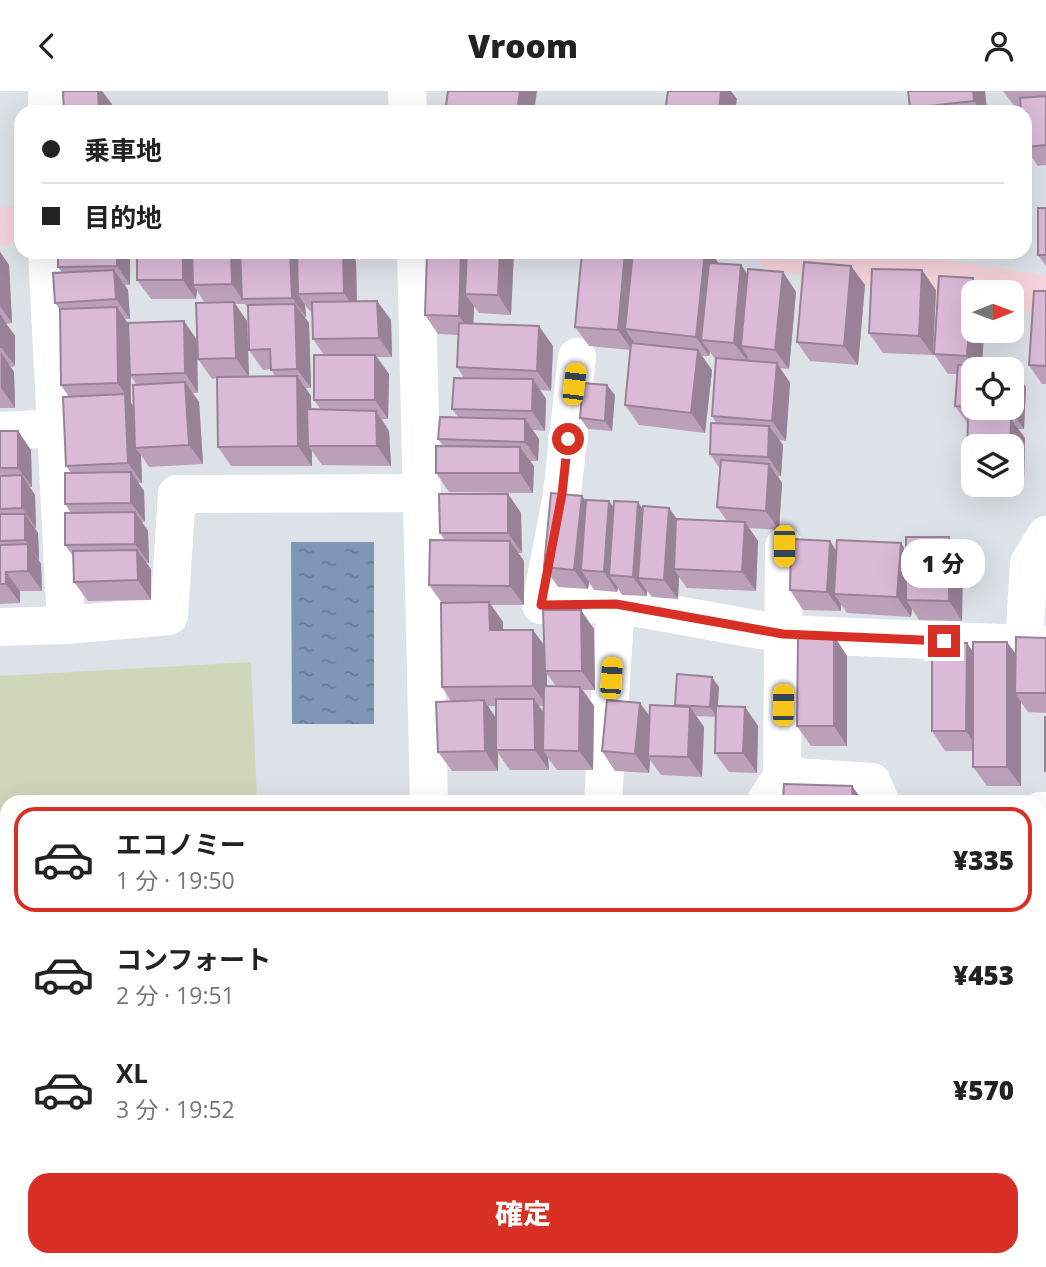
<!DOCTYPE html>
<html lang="ja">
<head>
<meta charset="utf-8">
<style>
  body { margin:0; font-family:"Open Sans","Noto Sans JP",sans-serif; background:#f2f2f2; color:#222; height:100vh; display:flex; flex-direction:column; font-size:26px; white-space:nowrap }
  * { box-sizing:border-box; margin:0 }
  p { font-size:23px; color:#767676 }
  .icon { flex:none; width:38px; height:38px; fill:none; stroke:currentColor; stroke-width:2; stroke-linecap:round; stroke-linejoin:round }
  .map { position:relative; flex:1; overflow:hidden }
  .details { position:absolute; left:0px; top:704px; width:1046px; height:472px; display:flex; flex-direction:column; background:#fff; border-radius:21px 21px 0 0; box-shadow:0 7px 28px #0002 }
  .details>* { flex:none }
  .hud { position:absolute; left:14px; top:14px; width:1018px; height:154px; border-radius:21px; box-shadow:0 7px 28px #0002; display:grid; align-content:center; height:154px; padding:0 28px; background:#fff }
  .needle { width:46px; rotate:89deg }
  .fabs { position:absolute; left:961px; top:189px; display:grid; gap:14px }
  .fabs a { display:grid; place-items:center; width:63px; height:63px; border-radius:14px; background:#fff; box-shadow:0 7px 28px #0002; font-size:35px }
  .end { position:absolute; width:32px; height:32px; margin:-16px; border:9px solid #d93025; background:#fff; box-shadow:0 0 0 4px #fff }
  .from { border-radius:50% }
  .bubble { position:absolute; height:49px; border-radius:21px; background:#fff; box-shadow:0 7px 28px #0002; font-size:23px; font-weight:800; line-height:49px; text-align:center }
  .car { position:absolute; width:21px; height:42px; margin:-21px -10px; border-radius:9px; box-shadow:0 0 5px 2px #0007; background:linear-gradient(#f5c518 24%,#345 0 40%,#f5c518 0 76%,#345 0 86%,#f5c518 0) }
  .hud b { display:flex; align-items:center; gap:24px; height:66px; font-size:26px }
  .hud b+b { border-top:2px solid #e0e0e0 }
  .hud i { width:18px; height:18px; background:#222 }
  ul { padding:12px 0 0; list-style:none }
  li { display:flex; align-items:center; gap:21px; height:105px; margin:0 14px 10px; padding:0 14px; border:4px solid transparent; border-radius:21px }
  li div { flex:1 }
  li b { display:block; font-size:26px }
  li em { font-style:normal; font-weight:800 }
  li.active { border-color:#d93025 }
  li>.icon { width:63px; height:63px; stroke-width:1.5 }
  .primary-button { display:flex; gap:14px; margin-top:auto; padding:14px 28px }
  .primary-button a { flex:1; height:80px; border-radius:21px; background:#d93025; color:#fff; font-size:28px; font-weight:800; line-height:80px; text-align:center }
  header { display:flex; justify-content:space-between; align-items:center; height:91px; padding:0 28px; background:#fff; font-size:32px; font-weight:800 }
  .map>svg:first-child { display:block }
  .green { fill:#cfd7ba }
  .water { fill:url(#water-ripples) }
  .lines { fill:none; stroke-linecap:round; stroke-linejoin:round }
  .minor { stroke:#fff; stroke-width:38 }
  .major { stroke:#f6d3da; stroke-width:38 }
  .wall { fill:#bca0ba; fill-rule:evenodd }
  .shaded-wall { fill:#998297 }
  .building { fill:#dbbad8; stroke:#998297; stroke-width:2 }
  .route { stroke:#d93025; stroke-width:9 }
</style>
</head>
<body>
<header><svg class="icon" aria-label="back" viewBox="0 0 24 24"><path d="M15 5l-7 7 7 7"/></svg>Vroom<svg class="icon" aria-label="person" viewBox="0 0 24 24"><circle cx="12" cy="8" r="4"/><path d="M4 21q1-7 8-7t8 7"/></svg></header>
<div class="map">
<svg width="1046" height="1176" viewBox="0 0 1046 1176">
  <defs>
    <pattern id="water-ripples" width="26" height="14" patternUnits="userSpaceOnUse" patternTransform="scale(1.75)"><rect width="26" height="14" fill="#7f96b6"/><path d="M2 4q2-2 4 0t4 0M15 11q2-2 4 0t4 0" fill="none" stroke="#687a94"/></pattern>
  </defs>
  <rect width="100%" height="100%" fill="#dde1e8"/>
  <path class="green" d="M251 571 257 710H7V893L0 895V585Z"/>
  <path class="water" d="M291 451H374V633H292Z"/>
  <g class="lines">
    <g class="minor">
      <path d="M407 0 408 21"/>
      <path d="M47 21V0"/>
      <path d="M47 161 66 534"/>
      <path d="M416 161 429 710"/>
      <path d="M577 266 562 403 541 514 616 513 783 543 1046 554"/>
      <path d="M0 340 55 337"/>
      <path d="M0 536 66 534 169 525 177 403 422 402"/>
      <path d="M1024 553 1029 472 1046 444"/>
      <path d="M782 685 784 455"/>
      <path d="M603 710 616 513"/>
      <path d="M766 710 782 685 872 691 880 710"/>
      <path d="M1040 720H1046"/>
      <path d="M760 1169V1176"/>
      <path d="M1036 1169V1176"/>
      <path d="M406 1176V1169"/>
    </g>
    <g class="major">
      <path d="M0 136 21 133"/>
      <path d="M776 161 1046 204"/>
    </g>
  </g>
  <g class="wall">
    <path d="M908 0H985L987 21H913L910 17Z"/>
    <path d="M1003 0H1046V74L1038 75 1026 58V21L1021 15 1015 16Z"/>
    <path d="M1046 117V175L1038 164Z"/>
    <path d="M0 161 9 174 12 232 6 233 15 245V275L11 276 14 281 15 317H0Z"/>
    <path d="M130 161V194H125L128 199 130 228H125L128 233 184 230 198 302H193L199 311 203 373 149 376 141 364 142 392H138L144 400 145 431H142L148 440 149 472H146L151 478V509L88 510 74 491 73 465 65 454 71 422 65 413 71 382 66 375 69 306 61 294 60 219 55 212 62 182 58 176ZM131 286 137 294 133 315 131 312Z"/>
    <path d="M514 161 511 224 479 222 474 215 473 232 553 255 551 300 540 299 546 308 545 340 533 339 539 348 538 370H530L534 375 533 402 449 401 436 382 444 356 438 348 458 326 452 318 464 287 457 276 458 244 438 243 425 224Z"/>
    <path d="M356 170 357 210 391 229 392 266H377L389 283 388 328H382L389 340 391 375 322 374 312 360V375H231L218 356 217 287 212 288 198 268 205 212 197 200 196 208H151L137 189ZM235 213H245L248 217 249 259 263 279 271 278 275 285 249 286 247 230ZM305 214 312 222 313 248 324 264 314 309 320 318H311V305L306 297H311L309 232 304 226H306Z"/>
    <path d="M719 172 741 174 748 184 783 181 796 201 789 278 780 277 790 292 786 350 779 349 783 354 781 385H778L782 392 779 439 749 437 758 450 756 500 687 497 679 486 678 508 652 506 647 500V505L622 504 618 497 617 501 594 499 589 491 588 498 558 496 544 476 582 405 586 410H609L613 417 643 418 677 428 727 430 717 416 720 378 710 363 717 333 712 325 716 269 710 261 709 265H702L712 279 705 342 639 334 625 314 631 259 589 255 575 236Z"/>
    <path d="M851 175 865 194 858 274 810 270 797 251Z"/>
    <path d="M973 187 983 201H973L982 275 1012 277 1026 296 1024 338H1018L1025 347 1024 390H1012V355H973V378L967 369 968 333 955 315 957 283H948L934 263Z"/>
    <path d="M936 199 933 264 883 262 869 242Z"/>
    <path d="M1046 200V293H1042L1029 274Z"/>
    <path d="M615 304 612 340 588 338 580 327Z"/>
    <path d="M0 340 31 359 32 396H30L35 404 36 437H35L38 442 39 469 41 473 42 500H20V512L0 513Z"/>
    <path d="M508 403 521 422 522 462H518L524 470V514H491L503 531V539L544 555 594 538 595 599H583L594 615 593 679H557L548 667 549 679H510L498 662V680H452L438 661 451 610 442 596V512L429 494 445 449 440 442ZM547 583 556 595H547ZM488 615H496V627ZM539 615H544V622Z"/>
    <path d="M830 450 836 460H906L963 466 962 530 919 529 912 518 911 526 847 522 841 513V520L803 519 790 499Z"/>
    <path d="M834 545 847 565V655H811L797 635Z"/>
    <path d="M1046 547V622L1028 621 1021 611V695H987L973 676V660H945L932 640 967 552 973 561 1007 551 1016 563Z"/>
    <path d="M719 596 718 615 745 616 758 635 757 682 729 681 715 662 716 626 696 625 704 636 702 686 661 684 650 669 649 682 615 680 602 660 640 612 649 625 676 616 675 614Z"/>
    <path d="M1040 802 1041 803V894L1046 901V1082H1040V1000H1042L1040 996Z"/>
    <path d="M484 1169H585V1176H489Z"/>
    <path d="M609 1169H648V1176H614Z"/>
    <path d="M664 1169H714V1175H668Z"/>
  </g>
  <g class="shaded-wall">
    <path d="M98 0H102L112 13V21H99Z"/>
    <path d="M520 0H537L534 21H517Z"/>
    <path d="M721 0H731L737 8 735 21H719Z"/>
    <path d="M973 0H985L987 21H982L974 10Z"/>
    <path d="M0 161 9 174 12 232 0 215Z"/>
    <path d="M117 161H130V194L117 175Z"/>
    <path d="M183 161H194L193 194 197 200 196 208 183 189Z"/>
    <path d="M231 161H244L242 208 232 193Z"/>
    <path d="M290 161H301L298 203 305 214 306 226 292 207Z"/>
    <path d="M343 161H350L356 170 357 222 344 202Z"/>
    <path d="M461 161H469L465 203 474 215 473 245 459 225Z"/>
    <path d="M500 161H514L511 224 498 204Z"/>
    <path d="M625 161H638L625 238 633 250 632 259 618 239Z"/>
    <path d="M705 161H711L719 173 701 249 710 261 709 265 696 246Z"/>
    <path d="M741 174 755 194 741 255 748 266V271L734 252Z"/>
    <path d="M851 175 865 194 858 274 844 255Z"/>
    <path d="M114 179 128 199 130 228 116 208Z"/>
    <path d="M922 179 936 199 933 264 919 245Z"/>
    <path d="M783 181 796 201 789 278 775 259Z"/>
    <path d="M973 187 983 201H973V240H984L982 278H976L967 265Z"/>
    <path d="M377 210 391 229 392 266 379 247Z"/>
    <path d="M234 211 247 230 249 286 236 267Z"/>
    <path d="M295 213 309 232 311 297 297 278Z"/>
    <path d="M117 216 130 236 131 312 139 322 135 357 141 364 142 392 128 372 125 303 118 292Z"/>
    <path d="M1 225 15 245V275L1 256Z"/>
    <path d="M184 230 197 249 198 302 185 282Z"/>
    <path d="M539 235 553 255 551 300 537 280Z"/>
    <path d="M698 259 712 279 705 342 691 322Z"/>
    <path d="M1 261 14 281 15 317 1 297Z"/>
    <path d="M375 264 389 283 388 328 375 309Z"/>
    <path d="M777 272 790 292 786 350 772 330Z"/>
    <path d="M1012 277 1026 296 1024 338 1010 319V317H1012Z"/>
    <path d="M297 285 311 305 312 355H308L312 360V375L298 355Z"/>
    <path d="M533 288 546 308 545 340 532 320Z"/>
    <path d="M185 291 199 311 203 373 189 354Z"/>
    <path d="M607 294 615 304 612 340 605 330Z"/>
    <path d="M376 320 389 340 391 375 377 355Z"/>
    <path d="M525 328 539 348 538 370 525 351Z"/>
    <path d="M1011 328 1025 347 1024 390 1012 373V355H1010Z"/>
    <path d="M769 335 783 354 781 385 768 366Z"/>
    <path d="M18 340 31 359 32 396 18 377Z"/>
    <path d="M520 356 534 375 533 402 520 382Z"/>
    <path d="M769 373 782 392 779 439 766 420Z"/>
    <path d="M131 381 144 400 145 431 131 412Z"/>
    <path d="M22 384 35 404 36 437 22 417Z"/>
    <path d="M508 403 521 422 522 462 508 442Z"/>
    <path d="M582 405 596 424 581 479 589 491 588 498 574 479Z"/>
    <path d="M609 410 623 430 609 484 618 497 617 501 604 481Z"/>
    <path d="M638 411 652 431 638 487 647 500V505L633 486Z"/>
    <path d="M669 417 683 436 674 478 679 486 678 508 664 489Z"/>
    <path d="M135 421 148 440 149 472 135 453Z"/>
    <path d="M25 423 38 442 39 469 25 449Z"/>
    <path d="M745 431 758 450 756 500 742 481Z"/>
    <path d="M949 446 963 466 962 530 949 510Z"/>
    <path d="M510 450 524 470V514L510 495Z"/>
    <path d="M830 450 843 470 834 503 841 513V520L827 501Z"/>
    <path d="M901 452 914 472 906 509 912 518 911 526 897 506Z"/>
    <path d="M28 453 41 473 42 500 28 480Z"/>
    <path d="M137 459 151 478V509L138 489Z"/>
    <path d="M6 481 20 500V512L6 493Z"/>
    <path d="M489 511 503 531V558L490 539Z"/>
    <path d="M581 519 594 538 595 599 582 580Z"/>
    <path d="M533 539 547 558 545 580 547 583V615L533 595Z"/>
    <path d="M834 545 847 565V655L834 635Z"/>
    <path d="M1007 551 1021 571 1015 602 1021 611V695L1007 676Z"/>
    <path d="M967 552 980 572 979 660 966 640Z"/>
    <path d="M712 586 719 596 717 626 710 616Z"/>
    <path d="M580 596 594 615 593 679 579 660Z"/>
    <path d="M534 608 548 628 543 659 548 667 549 679 535 659Z"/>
    <path d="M484 609 497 629 496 659 498 662V680L485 660Z"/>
    <path d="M640 612 654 631 648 665 650 669 649 682 635 663Z"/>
    <path d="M690 616 704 636 702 686 688 666Z"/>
    <path d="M745 616 758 635 757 682 743 662Z"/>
    <path d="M852 695 863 710 853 707Z"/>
    <path d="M1040 802 1041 803V894L1046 901V943L1040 934Z"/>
    <path d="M92 1169H105L106 1176H94Z"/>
    <path d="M245 1169H260L262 1176H247Z"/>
    <path d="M542 1169H546L551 1176H542Z"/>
    <path d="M565 1169H585V1176H570Z"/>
    <path d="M635 1169H648V1176H640Z"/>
    <rect x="838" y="1169" width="14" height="7"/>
    <rect x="954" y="1169" width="13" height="7"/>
  </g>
  <g class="building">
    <path d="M63 0H98L99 21H64Z"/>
    <path d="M448 0H520L517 21H445Z"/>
    <path d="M668 0H721L719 21H665Z"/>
    <path d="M908 0H973L974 10 910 17Z"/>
    <path d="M1046 5V54L1026 56V21H1021L1020 7Z"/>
    <rect x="1038" y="117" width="8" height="47"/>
    <path d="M58 161H117V175L58 176Z"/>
    <rect x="137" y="161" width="46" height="28"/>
    <path d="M192 161H231L232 193 193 194Z"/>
    <path d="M240 161H290L292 207 242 208Z"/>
    <path d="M297 161H343L344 202 298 203Z"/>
    <path d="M427 161H461L459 225 425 224Z"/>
    <path d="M467 161H500L498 204 465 203Z"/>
    <path d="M582 161H625L618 239 575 236Z"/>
    <path d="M633 161H705L696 246 625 238Z"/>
    <path d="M804 171 851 175 844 255 797 251Z"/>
    <path d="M709 172 741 174 734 252 701 249Z"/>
    <path d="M748 178 783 181 775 259 741 255Z"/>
    <path d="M872 178 922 179 919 245 869 242Z"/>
    <path d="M114 179 116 208 55 212 53 182Z"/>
    <path d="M939 185 973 187 967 265 934 263Z"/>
    <path d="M1034 200H1046V275L1029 274Z"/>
    <path d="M377 210 379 247 313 248 312 211Z"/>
    <path d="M234 211 236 267 198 268 196 212Z"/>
    <path d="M295 213 297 278 271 279 270 258 249 259 248 214Z"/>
    <path d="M117 216 118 292 61 294 60 218Z"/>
    <rect x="0" y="225" width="1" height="31"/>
    <path d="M184 230 185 282 130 284 128 232Z"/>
    <path d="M459 232 539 235 537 280 457 276Z"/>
    <path d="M631 252 698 259 691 322 625 314Z"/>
    <rect x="314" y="264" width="61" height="45"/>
    <path d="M716 267 777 272 772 330 712 325Z"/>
    <path d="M958 274 1012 277V293V278H973V316L955 315Z"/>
    <path d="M297 285 298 355 218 356 217 286Z"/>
    <path d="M454 287 533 288 532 320 452 318Z"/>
    <path d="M185 291 189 354 135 357 133 294Z"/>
    <path d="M583 292 607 294 605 330 580 327Z"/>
    <path d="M125 303 128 372 66 375 63 306Z"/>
    <path d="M978 317H1010V319Z"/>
    <path d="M307 318 376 320 377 355H308Z"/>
    <path d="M440 326 525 328V351L438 348Z"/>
    <path d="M968 327 1011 328 1010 355H973V369H967Z"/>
    <path d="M711 332 769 335 768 366 710 363Z"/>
    <rect x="0" y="340" width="18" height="37"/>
    <path d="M436 355 520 356V382H436Z"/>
    <path d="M721 369 769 373 766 420 717 416Z"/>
    <path d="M131 381V412L65 413V382Z"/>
    <path d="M22 384V417L0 418V385Z"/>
    <path d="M551 402 582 405 574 479 544 476Z"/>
    <path d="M439 403H508V442H440Z"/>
    <path d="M586 409 609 410 604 481 581 479Z"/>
    <path d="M614 410 638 411 633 486 609 484Z"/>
    <path d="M643 415 669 417 664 489 638 487Z"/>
    <path d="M135 421V453L65 454V422Z"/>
    <path d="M0 423H25V449L0 450Z"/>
    <path d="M676 428 745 431 742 481 674 478Z"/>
    <path d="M906 446H949V510L906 509Z"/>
    <path d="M791 448 830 450 827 501 790 499Z"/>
    <path d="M430 449 510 450V495L429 494Z"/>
    <path d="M837 449 901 452 897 506 834 503Z"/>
    <path d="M28 453V480L6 481V493H0V454Z"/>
    <path d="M137 459 138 489 74 491 73 460Z"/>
    <path d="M489 511 490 539H533V595L442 596 441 512Z"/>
    <path d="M543 519H581L582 580H545Z"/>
    <path d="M798 545H834V635H797Z"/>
    <path d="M1016 546 1046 547V602H1015Z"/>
    <path d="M932 551 967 552 966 640H932Z"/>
    <rect x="973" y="551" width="34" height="125"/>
    <path d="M677 583 712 586 710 616 675 614Z"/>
    <path d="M544 595 580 596 579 660 543 659Z"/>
    <path d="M496 608H534L535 659H496Z"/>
    <path d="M484 609 485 660 438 661 436 611Z"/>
    <path d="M607 609 640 612 635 663 602 660Z"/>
    <path d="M650 614 690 616 688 666 648 665Z"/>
    <path d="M716 615 745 616 743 662H715Z"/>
    <rect x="1045" y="626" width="1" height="54"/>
    <path d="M784 693 852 695 853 707 923 709V710H783Z"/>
    <path d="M7 875V1169H92L94 1176H1L0 1171V877Z"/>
    <rect x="1040" y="947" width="6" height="47"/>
    <rect x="1040" y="1000" width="6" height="63"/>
    <path d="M157 1169H245L247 1176H158Z"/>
    <rect x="498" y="1169" width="44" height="7"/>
    <rect x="779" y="1169" width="59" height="7"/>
    <rect x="893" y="1169" width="61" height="7"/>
  </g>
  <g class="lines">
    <path class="route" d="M568 348 562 403 541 514 616 513 783 543 944 550"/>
  </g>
</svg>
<div class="fabs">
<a><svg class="needle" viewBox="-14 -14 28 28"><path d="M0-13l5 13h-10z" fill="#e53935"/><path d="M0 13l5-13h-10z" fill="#767676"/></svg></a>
<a><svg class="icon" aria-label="locate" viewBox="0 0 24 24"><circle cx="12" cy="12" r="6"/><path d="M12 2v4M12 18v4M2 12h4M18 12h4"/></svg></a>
<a><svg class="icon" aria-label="layers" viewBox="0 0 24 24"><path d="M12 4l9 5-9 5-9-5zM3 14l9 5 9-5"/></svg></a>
</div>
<i class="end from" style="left:568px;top:348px"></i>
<i class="end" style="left:944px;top:550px"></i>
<div class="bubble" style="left:901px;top:448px;width:84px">1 分</div>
<i class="car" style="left:574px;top:293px;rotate:7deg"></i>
<i class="car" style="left:784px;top:455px;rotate:180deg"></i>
<i class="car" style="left:611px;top:587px;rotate:4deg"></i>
<i class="car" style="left:783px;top:614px;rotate:1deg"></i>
<div class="hud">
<b><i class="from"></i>乗車地</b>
<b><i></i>目的地</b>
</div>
<section class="details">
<ul>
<li class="active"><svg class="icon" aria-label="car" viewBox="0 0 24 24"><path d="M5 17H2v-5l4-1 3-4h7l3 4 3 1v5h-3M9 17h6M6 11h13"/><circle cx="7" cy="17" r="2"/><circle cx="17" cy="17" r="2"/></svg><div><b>エコノミー</b><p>1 分 · 19:50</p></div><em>¥335</em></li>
<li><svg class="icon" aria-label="car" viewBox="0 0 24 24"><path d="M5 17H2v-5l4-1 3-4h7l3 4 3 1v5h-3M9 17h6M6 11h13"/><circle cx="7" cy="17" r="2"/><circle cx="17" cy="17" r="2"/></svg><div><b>コンフォート</b><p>2 分 · 19:51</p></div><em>¥453</em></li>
<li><svg class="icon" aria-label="car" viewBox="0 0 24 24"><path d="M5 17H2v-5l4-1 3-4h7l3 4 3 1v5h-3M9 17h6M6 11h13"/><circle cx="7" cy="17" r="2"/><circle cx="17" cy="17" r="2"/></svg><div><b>XL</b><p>3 分 · 19:52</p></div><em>¥570</em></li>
</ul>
<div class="primary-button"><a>確定</a></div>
</section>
</div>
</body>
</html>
